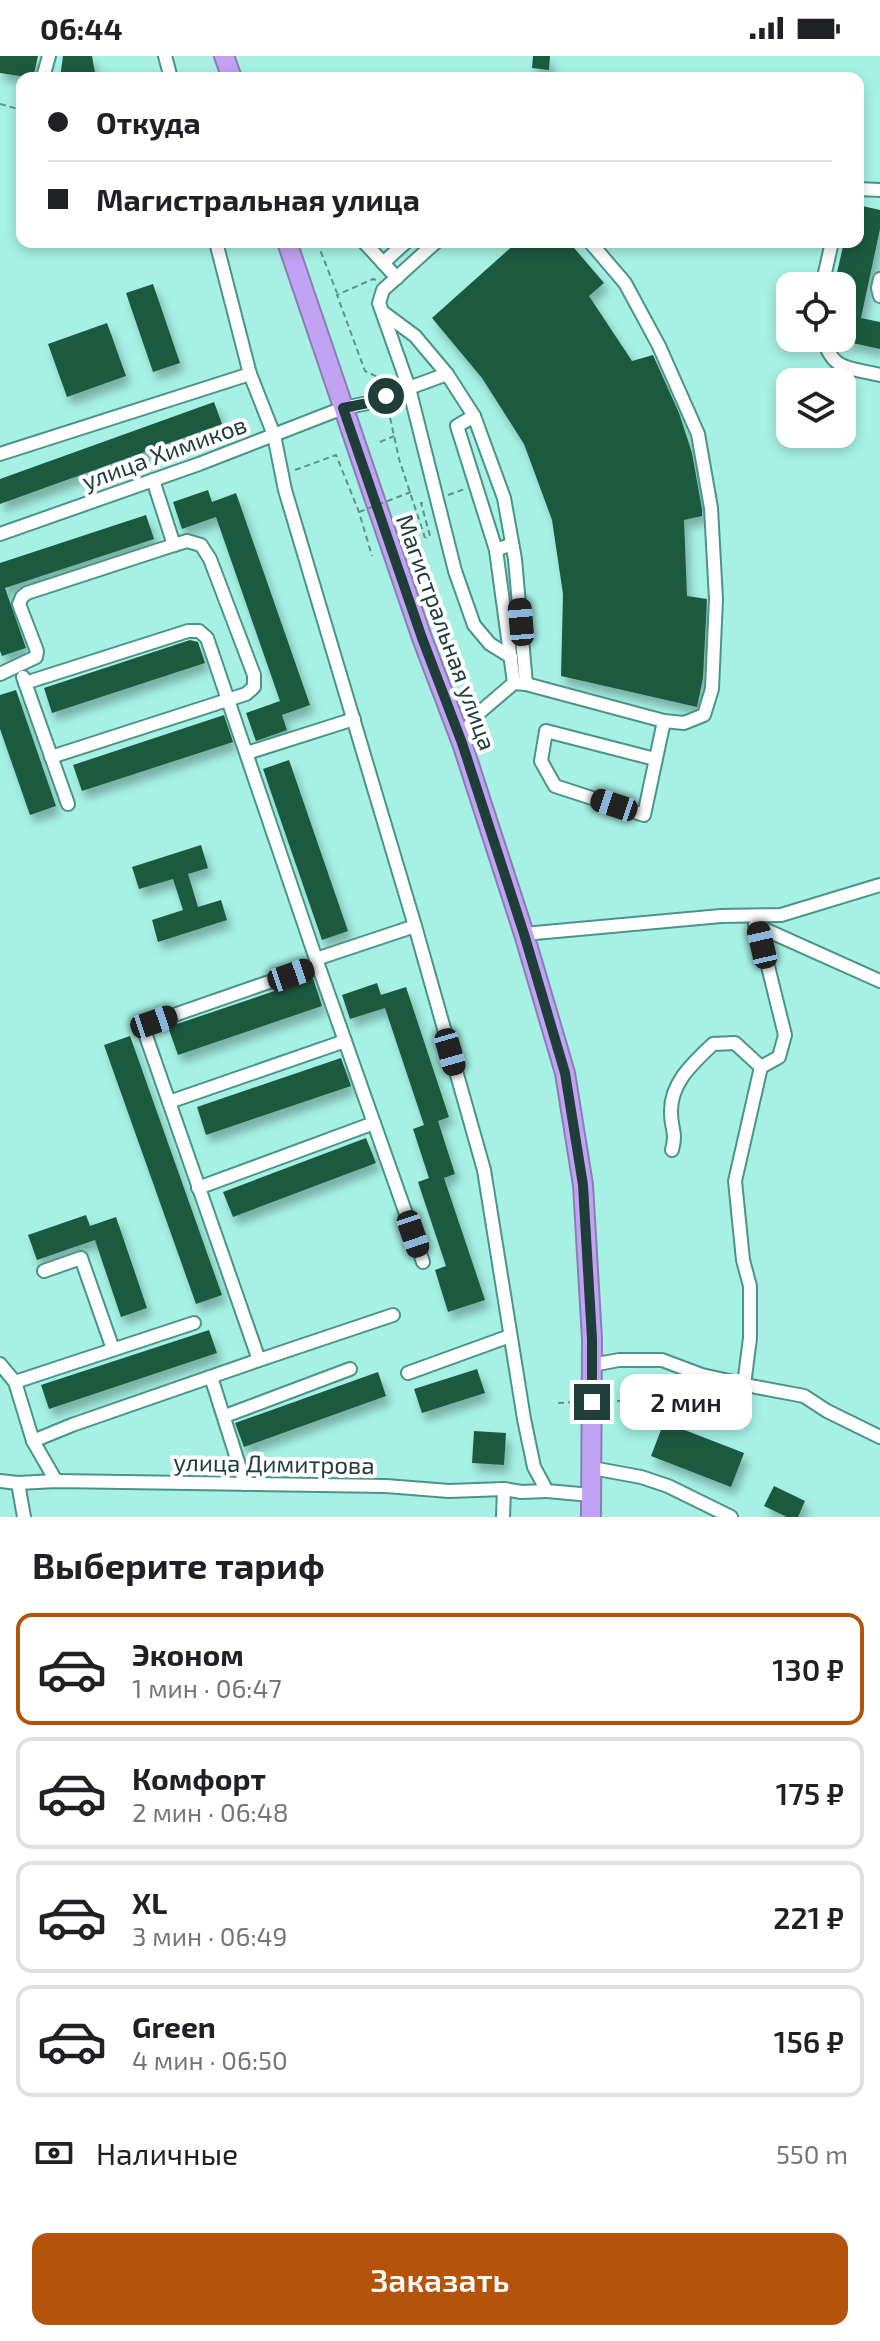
<!DOCTYPE html>
<html lang="ru">
<head>
<meta charset="utf-8">
<style>
  body { margin:0; font-family:"Exo 2",sans-serif; background:#f6f6f6; color:#202124; height:100vh; display:flex; flex-direction:column; font-size:30px; white-space:nowrap }
  * { box-sizing:border-box; margin:0 }
  p { font-size:26px; color:#757577 }
  .icon { flex:none; width:44px; height:44px; fill:none; stroke:currentColor; stroke-width:2; stroke-linecap:round; stroke-linejoin:round }
  .map { position:relative; height:1461px; overflow:hidden }
  .panel { display:flex; flex-direction:column; background:#fff; flex:1 }
  .panel>* { flex:none }
  .banner { position:absolute; left:16px; top:16px; width:848px; height:176px; border-radius:16px; box-shadow:0 4px 12px #0003; display:grid; align-content:center; height:176px; padding:0 32px; background:#fff }
  .fabs { position:absolute; left:776px; top:216px; display:grid; gap:16px }
  .fabs a { display:grid; place-items:center; width:80px; height:80px; border-radius:16px; background:#fff; box-shadow:0 4px 12px #0003; font-size:40px }
  .end { position:absolute; width:36px; height:36px; margin:-18px; border:10px solid #203e39; background:#fff; box-shadow:0 0 0 4px #fff }
  .from { border-radius:50% }
  .bubble { position:absolute; height:56px; border-radius:16px; background:#fff; box-shadow:0 4px 12px #0003; font-size:26px; font-weight:600; line-height:56px; text-align:center }
  .car { position:absolute; width:24px; height:48px; margin:-24px -12px; border-radius:10px; box-shadow:0 0 6px 2px #0007; background:linear-gradient(#222 24%,#8ab4d8 0 40%,#222 0 76%,#8ab4d8 0 86%,#222 0) }
  .banner b { display:flex; align-items:center; gap:28px; height:76px; font-size:30px }
  .banner b+b { border-top:2px solid #e0e0e0 }
  .banner i { width:20px; height:20px; background:#202124 }
  ul { padding:0; list-style:none }
  li { display:flex; align-items:center; gap:24px; height:112px; margin:0 16px 12px; padding:0 16px; border:4px solid #e0e0e0; border-radius:16px }
  li div { flex:1 }
  li b { display:block; font-size:30px }
  li em { font-style:normal; font-weight:600 }
  li.on { border-color:#b45309 }
  li>.icon { width:72px; height:72px; stroke-width:1.5 }
  h2 { padding:0 32px; font-size:36px; line-height:96px }
  .pay { display:flex; align-items:center; gap:20px; height:88px; padding:0 32px; font-size:30px }
  .pay p { margin-inline-start:auto }
  .button { display:flex; gap:16px; margin-top:auto; padding:16px 32px }
  .button a { flex:1; height:92px; border-radius:16px; background:#b45309; color:#fff; font-size:32px; font-weight:600; line-height:92px; text-align:center }
  .status { display:flex; justify-content:space-between; align-items:center; height:56px; padding:0 40px; background:#fff; direction:ltr }
  .status svg { height:22px; fill:currentColor }
  .map>svg:first-child { display:block }
  .building { fill:#1e5a41; filter:url(#shadow) }
  .lines { fill:none; stroke-linecap:round; stroke-linejoin:round }
  .minor-casing { stroke:#4b9489; stroke-width:16 }
  .highway-casing { stroke:#897fb1; stroke-width:22 }
  .path { stroke:#5f9289; stroke-width:2; stroke-dasharray:6 4; stroke-linecap:butt }
  .minor { stroke:#fff; stroke-width:12 }
  .highway { stroke:#c2a2f2; stroke-width:18 }
  .path-bridge { stroke:#5f9289; stroke-width:2; stroke-dasharray:6 4; stroke-linecap:butt }
  .route { stroke:#203e39; stroke-width:10 }
  .labels { text-anchor:middle; dominant-baseline:central; stroke-width:8; stroke-linejoin:round; paint-order:stroke }
  .street-label { font-size:24px; fill:#203e39; stroke:#fff }
</style>
</head>
<body>
<div class="status"><b>06:44</b><svg viewBox="0 0 49 12"><path d="M0 12V9h3v3zM5 12V6h3v6zM10 12V3h3v9zM15 12V0h3v12zM26 1h20v11H26zM47 4h2v5h-2z"/></svg></div>
<div class="map">
<svg width="880" height="1461" viewBox="0 0 880 1461">
  <defs>
    <filter id="shadow"><feDropShadow dx="4.5" dy="8" stdDeviation="4" flood-color="#0004"/></filter>
  </defs>
  <rect width="100%" height="100%" fill="#a6f1e3"/>
  <g class="building">
    <path d="M0 0H38L33 22 0 17Z"/>
    <path d="M63 0H92L96 22H60Z"/>
    <path d="M533 0H550L549 14 532 12Z"/>
    <path d="M858 149 880 154V173L861 262 880 266V293L848 286 851 271 842 269V230H834L844 186H858Z"/>
    <path d="M517 186H569L604 227 589 240 632 305 653 299 679 357 692 397 702 453V460L684 464 687 540 707 543 703 622 697 651 561 620 563 538 552 464 524 388 482 322 432 262Z"/>
    <path d="M153 228 180 307 153 316 126 237Z"/>
    <path d="M107 267 126 320 67 341 48 288Z"/>
    <path d="M214 346 222 368 0 448V423Z"/>
    <path d="M208 434 212 446 236 437 310 649 282 659 287 674 256 685 246 657 280 645 216 461 182 473 173 446Z"/>
    <path d="M146 459 154 483 5 532 26 592 2 600 0 595V507Z"/>
    <path d="M190 584 198 586 205 607 52 657 44 632Z"/>
    <path d="M16 634 56 750 30 759 0 673V639Z"/>
    <path d="M224 659 233 686 82 735 73 709Z"/>
    <path d="M289 704 348 875 322 884 263 713Z"/>
    <path d="M201 789 208 812 188 818 198 851 221 844 227 864 158 886 152 864 183 854 173 823 139 833 132 811Z"/>
    <path d="M313 922 322 950 178 999 168 971Z"/>
    <path d="M377 927 381 939 406 931 449 1061 438 1065 455 1118 444 1122 485 1244 448 1256 435 1214 446 1210 418 1126 429 1122 413 1073 424 1069 385 952 350 963 342 939Z"/>
    <path d="M130 980 222 1239 196 1248 104 989Z"/>
    <path d="M341 1002 351 1030 206 1079 197 1051Z"/>
    <path d="M366 1082 376 1107 233 1161 223 1136Z"/>
    <path d="M86 1159 90 1170 116 1161 147 1252 121 1261 95 1184 37 1204 28 1179Z"/>
    <path d="M209 1274 217 1297 49 1353 41 1329Z"/>
    <path d="M477 1313 485 1337 422 1357 414 1333Z"/>
    <path d="M378 1316 386 1340 244 1391 235 1367Z"/>
    <path d="M664 1366 744 1397 731 1431 651 1400Z"/>
    <path d="M474 1375 506 1377 504 1409 472 1407Z"/>
    <path d="M774 1430 805 1445 798 1461H787L764 1450Z"/>
  </g>
  <g class="lines">
    <defs>
      <g id="minor">
        <path d="M165 0 171 22"/>
        <path d="M44 18 49 0"/>
        <path d="M858 133 880 134"/>
        <path d="M216 186 250 318 274 379 285 434 415 870 484 1114 524 1363 534 1411 547 1435 591 1439"/>
        <path d="M364 186 397 222"/>
        <path d="M436 186 383 234 379 247 409 332 455 515 474 569 490 588 511 601"/>
        <path d="M383 207 406 186"/>
        <path d="M880 223 878 232 880 240"/>
        <path d="M822 230 832 186"/>
        <path d="M384 257 415 280 447 318"/>
        <path d="M823 282C833 316 849 311 880 319"/>
        <path d="M474 360 457 370 496 494 512 488"/>
        <path d="M0 398 250 318"/>
        <path d="M0 478 199 408 343 352 368 347 447 318 474 360 504 442 515 503 526 628"/>
        <path d="M496 494 514 627"/>
        <path d="M0 618 36 601 37 595 19 548 22 541 27 537 174 489"/>
        <path d="M23 621 68 748"/>
        <path d="M25 627 188 575H199L207 582 316 903 423 1206"/>
        <path d="M462 687 473 662 514 627 526 628 664 665 684 667 704 659 712 633 716 543 711 452 698 378 659 290 625 227 590 186"/>
        <path d="M247 697 354 663"/>
        <path d="M51 701 246 638 254 631V619L210 503 201 489 187 485 174 489 153 424"/>
        <path d="M655 703 546 675 541 705 555 730 644 759 664 665"/>
        <path d="M755 869 880 925"/>
        <path d="M524 878 721 860 781 859 880 829"/>
        <path d="M316 903 415 870"/>
        <path d="M169 1046 345 985"/>
        <path d="M672 1094C677 1076 671 1073 671 1057 670 1027 693 1007 713 988L735 987 761 1011"/>
        <path d="M198 1132 374 1067"/>
        <path d="M44 1215 81 1202 113 1293"/>
        <path d="M259 1304 393 1259"/>
        <path d="M0 1308 15 1326 33 1385 56 1425"/>
        <path d="M592 1309 619 1304H662L702 1319 756 1331 804 1340 827 1355 880 1381"/>
        <path d="M408 1317 510 1280"/>
        <path d="M211 1321 245 1428"/>
        <path d="M15 1326 194 1267"/>
        <path d="M744 1329 750 1282V1230L743 1204 735 1125 761 1011 779 1001 785 979 758 870"/>
        <path d="M225 1360 350 1313"/>
        <path d="M33 1385 72 1369 259 1304 146 980 147 972 154 966 318 909"/>
        <path d="M592 1412 641 1421 668 1430 731 1461"/>
        <path d="M0 1425 18 1427 56 1425 386 1430 449 1435 504 1433 521 1436 547 1435"/>
        <path d="M18 1427 24 1461"/>
        <path d="M503 1461 504 1433"/>
      </g>
      <g id="highway">
        <path d="M224 0 232 22"/>
        <path d="M287 186 422 582 462 687 524 878 565 1017 583 1129 592 1283 591 1461"/>
      </g>
    </defs>
    <use href="#minor" class="minor-casing"/>
    <use href="#highway" class="highway-casing"/>
    <g class="path">
      <path d="M0 48 22 54"/>
      <path d="M317 186 337 237"/>
      <path d="M376 224 373 223 337 239 365 315 382 323 383 327"/>
      <path d="M388 352 399 403 425 482"/>
      <path d="M380 386 394 380"/>
      <path d="M295 414 336 399 359 456 372 500"/>
      <path d="M448 439 465 433"/>
      <path d="M423 447H421L430 480 426 482"/>
      <path d="M607 1345H623"/>
      <path d="M558 1347 576 1346"/>
    </g>
    <use href="#minor" class="minor"/>
    <use href="#highway" class="highway"/>
    <path class="path-bridge" d="M359 456 411 436"/>
  </g>
  <g class="lines">
    <path class="route" d="M386 340 368 347 343 352 422 582 462 687 524 878 565 1017 583 1129 592 1283V1346"/>
  </g>
  <g class="labels">
    <g class="street-label">
      <text transform="translate(164 396) rotate(-20)">улица Химиков</text>
      <text transform="translate(447 576) rotate(70)">Магистральная улица</text>
      <text transform="translate(274 1407) rotate(1)">улица Димитрова</text>
    </g>
  </g>
</svg>
<div class="fabs">
<a><svg class="icon" aria-label="locate" viewBox="0 0 24 24"><circle cx="12" cy="12" r="6"/><path d="M12 2v4M12 18v4M2 12h4M18 12h4"/></svg></a>
<a><svg class="icon" aria-label="layers" viewBox="0 0 24 24"><path d="M12 4l9 5-9 5-9-5zM3 14l9 5 9-5"/></svg></a>
</div>
<i class="end from" style="left:386px;top:340px"></i>
<i class="end" style="left:592px;top:1346px"></i>
<div class="bubble" style="left:620px;top:1318px;width:132px">2 мин</div>
<i class="car" style="left:521px;top:566px;rotate:355deg"></i>
<i class="car" style="left:614px;top:749px;rotate:288deg"></i>
<i class="car" style="left:762px;top:889px;rotate:347deg"></i>
<i class="car" style="left:291px;top:919px;rotate:71deg"></i>
<i class="car" style="left:154px;top:966px;rotate:71deg"></i>
<i class="car" style="left:450px;top:996px;rotate:164deg"></i>
<i class="car" style="left:413px;top:1178px;rotate:161deg"></i>
<div class="banner">
<b><i class="from"></i>Откуда</b>
<b><i></i>Магистральная улица</b>
</div>
</div>
<section class="panel">
<h2>Выберите тариф</h2>
<ul>
<li class="on"><svg class="icon" aria-label="car" viewBox="0 0 24 24"><path d="M5 17H2v-5l4-1 3-4h7l3 4 3 1v5h-3M9 17h6M6 11h13"/><circle cx="7" cy="17" r="2"/><circle cx="17" cy="17" r="2"/></svg><div><b>Эконом</b><p>1 мин · 06:47</p></div><em>130 ₽</em></li>
<li><svg class="icon" aria-label="car" viewBox="0 0 24 24"><path d="M5 17H2v-5l4-1 3-4h7l3 4 3 1v5h-3M9 17h6M6 11h13"/><circle cx="7" cy="17" r="2"/><circle cx="17" cy="17" r="2"/></svg><div><b>Комфорт</b><p>2 мин · 06:48</p></div><em>175 ₽</em></li>
<li><svg class="icon" aria-label="car" viewBox="0 0 24 24"><path d="M5 17H2v-5l4-1 3-4h7l3 4 3 1v5h-3M9 17h6M6 11h13"/><circle cx="7" cy="17" r="2"/><circle cx="17" cy="17" r="2"/></svg><div><b>XL</b><p>3 мин · 06:49</p></div><em>221 ₽</em></li>
<li><svg class="icon" aria-label="car" viewBox="0 0 24 24"><path d="M5 17H2v-5l4-1 3-4h7l3 4 3 1v5h-3M9 17h6M6 11h13"/><circle cx="7" cy="17" r="2"/><circle cx="17" cy="17" r="2"/></svg><div><b>Green</b><p>4 мин · 06:50</p></div><em>156 ₽</em></li>
</ul>
<div class="pay"><svg class="icon" aria-label="cash" viewBox="0 0 24 24"><path d="M3 7h18v10H3z"/><circle cx="12" cy="12" r="2"/></svg>Наличные<p>550 m</p></div>
<div class="button"><a>Заказать</a></div>
</section>
</body>
</html>
